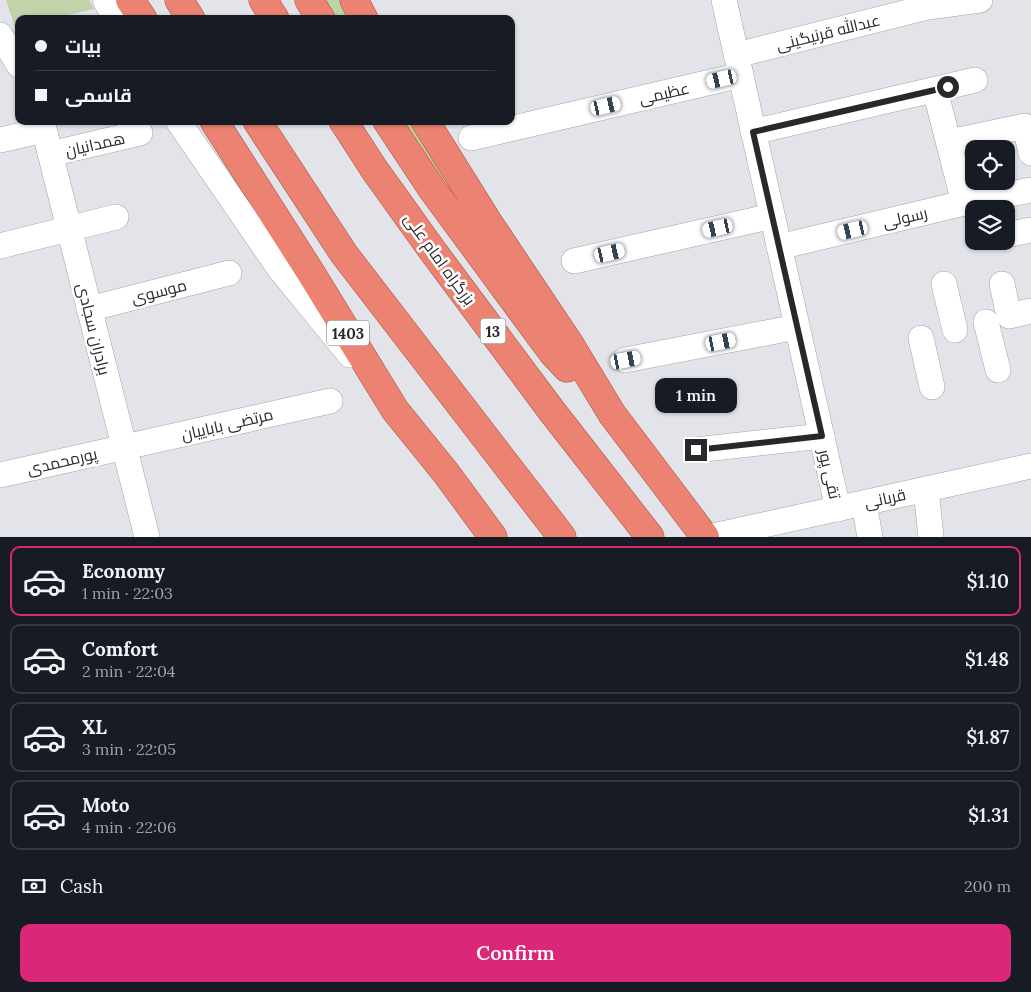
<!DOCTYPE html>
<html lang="en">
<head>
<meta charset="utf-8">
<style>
  body { margin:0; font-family:Lora,Cairo,serif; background:#20242c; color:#f1f3f6; height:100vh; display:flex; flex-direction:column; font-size:19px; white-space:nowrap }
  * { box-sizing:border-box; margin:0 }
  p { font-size:16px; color:#9ea1a6 }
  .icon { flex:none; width:28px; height:28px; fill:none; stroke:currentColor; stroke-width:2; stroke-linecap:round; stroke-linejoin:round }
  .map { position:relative; height:537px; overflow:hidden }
  .details { display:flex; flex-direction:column; background:#171b24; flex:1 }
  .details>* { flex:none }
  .banner { position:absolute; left:15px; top:15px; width:500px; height:110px; border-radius:10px; box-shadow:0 1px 4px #0004; display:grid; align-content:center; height:110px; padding:0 20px; background:#171b24 }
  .tools { position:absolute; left:965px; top:140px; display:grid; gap:10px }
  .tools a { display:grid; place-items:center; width:50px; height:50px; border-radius:10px; background:#171b24; box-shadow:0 1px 4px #0004; font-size:25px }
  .end { position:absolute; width:22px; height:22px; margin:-11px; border:6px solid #27282a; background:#fff; box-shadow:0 0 0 2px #fff }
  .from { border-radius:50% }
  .bubble { position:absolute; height:35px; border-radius:10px; background:#171b24; box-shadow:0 1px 4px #0004; font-size:16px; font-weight:600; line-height:35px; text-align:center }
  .car { position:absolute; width:15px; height:30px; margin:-15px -8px; border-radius:6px; box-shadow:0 0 4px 1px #0007; background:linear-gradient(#fff 24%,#345 0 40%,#fff 0 76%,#345 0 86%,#fff 0) }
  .banner b { display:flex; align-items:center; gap:18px; height:48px; font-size:19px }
  .banner b+b { border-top:1px solid #363941 }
  .banner i { width:12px; height:12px; background:#f1f3f6 }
  ul { padding:9px 0 0; list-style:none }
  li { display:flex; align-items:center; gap:15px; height:70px; margin:0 10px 8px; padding:0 10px; border:2px solid #363941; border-radius:10px }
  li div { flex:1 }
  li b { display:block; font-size:19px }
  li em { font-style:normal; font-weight:600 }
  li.active { border-color:#db2777 }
  li>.icon { width:45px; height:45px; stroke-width:1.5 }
  .pay { display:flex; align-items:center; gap:12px; height:55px; padding:0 20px; font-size:19px }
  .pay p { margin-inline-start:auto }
  .cta { display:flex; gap:10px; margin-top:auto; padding:10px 20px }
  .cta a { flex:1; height:58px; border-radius:10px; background:#db2777; color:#fff; font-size:20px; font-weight:600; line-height:58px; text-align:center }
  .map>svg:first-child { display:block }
  .green { fill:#c1d3a9 }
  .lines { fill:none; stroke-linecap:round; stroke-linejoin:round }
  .minor-casing { stroke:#a1a3a8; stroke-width:26 }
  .trunk-casing { stroke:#a44f42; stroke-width:29 }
  .minor { stroke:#fff; stroke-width:25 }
  .trunk { stroke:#ec8372; stroke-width:28 }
  .route { stroke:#27282a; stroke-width:6 }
  .labels { text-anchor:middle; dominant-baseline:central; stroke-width:5; stroke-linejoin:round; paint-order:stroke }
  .shield { fill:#fff; stroke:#68686a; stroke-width:1 }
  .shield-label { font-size:15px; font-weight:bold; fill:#27282a }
  .street-label { font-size:16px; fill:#27282a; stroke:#fff }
</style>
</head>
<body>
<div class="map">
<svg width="1031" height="537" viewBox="0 0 1031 537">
  <rect width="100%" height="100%" fill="#e2e4e9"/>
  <g class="green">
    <path d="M6 0H89L94 9 50 19H19V26L15 27Z"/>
    <path d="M320 0H344L355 19H332Z"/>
    <path d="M399 121H416L562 350Z"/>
  </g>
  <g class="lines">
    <defs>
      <g id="minor">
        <path d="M105 0 116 19"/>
        <path d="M724 0 838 509"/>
        <path d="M0 35 19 65"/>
        <path d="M737 55 928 7 980 0"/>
        <path d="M935 90 964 203"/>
        <path d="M42 121 147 537"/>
        <path d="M178 121 279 268 350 355"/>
        <path d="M753 132 975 80"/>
        <path d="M471 138 741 75"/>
        <path d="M0 140 44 130"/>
        <path d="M949 142 1025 126 1031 153"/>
        <path d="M50 154 140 133"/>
        <path d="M1006 235 1031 230"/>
        <path d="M0 246 116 217"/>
        <path d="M779 247 964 203 1031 190"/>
        <path d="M574 261 772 216"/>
        <path d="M944 284 955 330"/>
        <path d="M1002 284 1009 316 1031 311"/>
        <path d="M89 309 229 273"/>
        <path d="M986 322 998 370"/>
        <path d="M921 338 932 387"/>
        <path d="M625 360 797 327"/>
        <path d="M696 450 822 436"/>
        <path d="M0 475 330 401"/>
        <path d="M926 489 931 537"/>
        <path d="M864 503 870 537"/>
        <path d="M709 537 1031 466"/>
      </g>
      <g id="trunk">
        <path d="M130 0 143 19"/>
        <path d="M179 0 191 19"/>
        <path d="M263 0 275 19"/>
        <path d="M309 0 321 19"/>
        <path d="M354 0 364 19"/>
        <path d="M214 121 311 273 395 410 446 473 493 537"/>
        <path d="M257 121 344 254 562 537"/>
        <path d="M343 121 374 169 432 250 551 410 650 537"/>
        <path d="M387 121 432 189 552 352 567 368"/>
        <path d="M425 121 488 222 569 343 612 414 705 537"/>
      </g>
    </defs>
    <use href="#minor" class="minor-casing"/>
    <use href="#trunk" class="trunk-casing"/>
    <use href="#minor" class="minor"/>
    <use href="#trunk" class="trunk"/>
  </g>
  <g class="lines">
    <path class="route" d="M696 450 822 436 753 132 948 87"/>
  </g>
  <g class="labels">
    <g class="shield">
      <rect x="480.5" y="318.5" width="25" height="25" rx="4"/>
      <rect x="327" y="320.5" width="42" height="25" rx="4"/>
    </g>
    <g class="shield-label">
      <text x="493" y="331">13</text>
      <text x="348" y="333">1403</text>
    </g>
    <g class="street-label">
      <text transform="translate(828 32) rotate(-14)">عبدالله قرنیگینی</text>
      <text transform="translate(664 93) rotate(-13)">عظیمی</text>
      <text transform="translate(95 144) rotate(-13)">همدانیان</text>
      <text transform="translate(905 217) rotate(-13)">رسولی</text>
      <text transform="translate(440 259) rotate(54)">بزرگراه امام علی</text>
      <text transform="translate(159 291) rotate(-14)">موسوی</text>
      <text transform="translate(94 329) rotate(76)">برادران سجادی</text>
      <text transform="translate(227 424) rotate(-13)">مرتضی باباییان</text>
      <text transform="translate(62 461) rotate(-13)">پورمحمدی</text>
      <text transform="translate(830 474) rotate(77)">تقی پور</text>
      <text transform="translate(885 498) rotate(-12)">قربانی</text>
    </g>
  </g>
</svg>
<div class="tools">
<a><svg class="icon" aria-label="locate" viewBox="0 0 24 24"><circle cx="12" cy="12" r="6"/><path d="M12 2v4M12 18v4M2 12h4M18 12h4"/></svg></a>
<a><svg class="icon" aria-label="layers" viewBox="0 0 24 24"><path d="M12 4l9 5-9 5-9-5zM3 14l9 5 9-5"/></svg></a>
</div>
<i class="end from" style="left:948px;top:87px"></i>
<i class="end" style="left:696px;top:450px"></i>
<div class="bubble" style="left:655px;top:378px;width:82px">1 min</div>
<i class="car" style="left:722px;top:79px;rotate:257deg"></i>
<i class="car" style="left:606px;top:106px;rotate:77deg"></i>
<i class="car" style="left:718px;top:228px;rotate:257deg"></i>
<i class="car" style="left:853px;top:230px;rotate:257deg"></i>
<i class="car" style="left:610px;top:253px;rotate:77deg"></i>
<i class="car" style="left:721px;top:342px;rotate:79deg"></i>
<i class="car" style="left:626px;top:360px;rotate:79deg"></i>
<div class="banner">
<b><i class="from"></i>بیات</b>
<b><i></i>قاسمی</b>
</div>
</div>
<section class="details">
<ul>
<li class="active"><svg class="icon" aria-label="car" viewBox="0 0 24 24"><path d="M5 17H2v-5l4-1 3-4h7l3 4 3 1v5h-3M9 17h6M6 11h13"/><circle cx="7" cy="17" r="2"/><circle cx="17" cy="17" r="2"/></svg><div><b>Economy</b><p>1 min · 22:03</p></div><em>$1.10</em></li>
<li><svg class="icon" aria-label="car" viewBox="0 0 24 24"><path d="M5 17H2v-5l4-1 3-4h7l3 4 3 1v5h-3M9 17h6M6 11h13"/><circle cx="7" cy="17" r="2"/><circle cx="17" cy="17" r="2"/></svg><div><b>Comfort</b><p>2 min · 22:04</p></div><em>$1.48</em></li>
<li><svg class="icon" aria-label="car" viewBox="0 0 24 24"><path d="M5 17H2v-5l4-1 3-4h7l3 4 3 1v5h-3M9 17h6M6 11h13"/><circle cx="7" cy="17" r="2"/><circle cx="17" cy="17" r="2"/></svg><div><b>XL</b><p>3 min · 22:05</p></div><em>$1.87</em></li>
<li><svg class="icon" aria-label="car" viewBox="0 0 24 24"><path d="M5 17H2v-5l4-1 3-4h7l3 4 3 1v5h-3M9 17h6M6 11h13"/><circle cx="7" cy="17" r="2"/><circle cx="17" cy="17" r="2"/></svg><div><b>Moto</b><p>4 min · 22:06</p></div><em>$1.31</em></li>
</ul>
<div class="pay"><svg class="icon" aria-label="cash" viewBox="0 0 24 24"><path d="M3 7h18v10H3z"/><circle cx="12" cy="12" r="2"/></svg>Cash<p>200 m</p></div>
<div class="cta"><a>Confirm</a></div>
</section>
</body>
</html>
